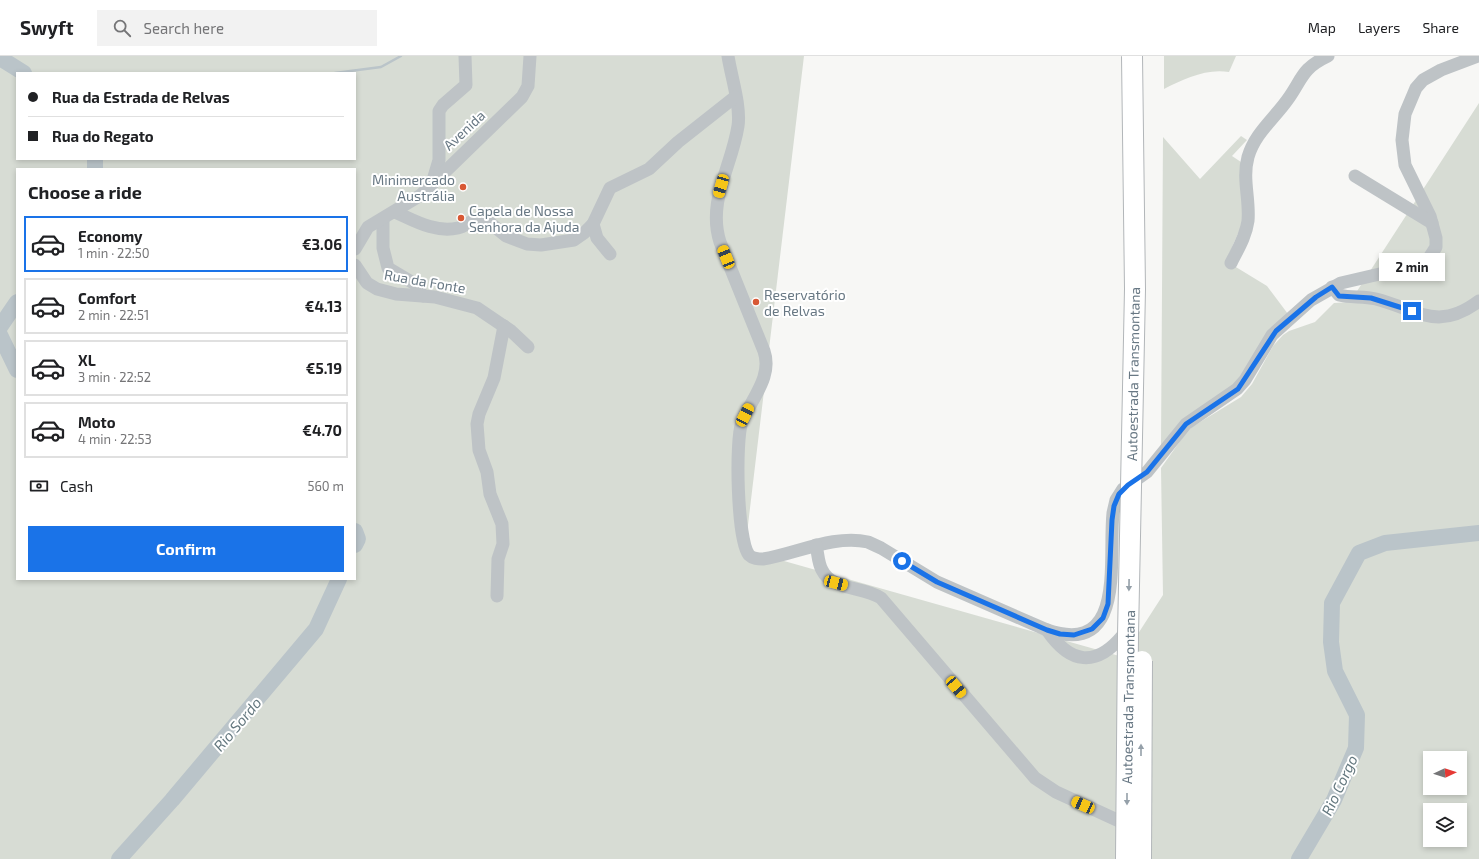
<!DOCTYPE html>
<html lang="en">
<head>
<meta charset="utf-8">
<style>
  body { margin:0; font-family:"Exo 2",sans-serif; background:#f2f2f2; color:#202124; height:100vh; display:flex; flex-direction:column; font-size:15px; white-space:nowrap }
  * { box-sizing:border-box; margin:0 }
  p { font-size:13px; color:#757577 }
  .icon { flex:none; width:22px; height:22px; fill:none; stroke:currentColor; stroke-width:2; stroke-linecap:round; stroke-linejoin:round }
  .map { position:relative; flex:1; overflow:hidden }
  .side { position:absolute; left:16px; top:112px; width:340px; height:412px; display:flex; flex-direction:column; background:#fff; border-radius:0px; box-shadow:0 2px 6px #0003 }
  .side>* { flex:none }
  .top-card { position:absolute; left:16px; top:16px; width:340px; height:88px; border-radius:0px; box-shadow:0 2px 6px #0003; display:grid; align-content:center; height:88px; padding:0 12px; background:#fff }
  .needle { width:26px; rotate:86deg }
  .buttons { position:absolute; left:1423px; top:695px; display:grid; gap:8px }
  .buttons a { display:grid; place-items:center; width:44px; height:44px; border-radius:0px; background:#fff; box-shadow:0 2px 6px #0003; font-size:20px }
  .end { position:absolute; width:18px; height:18px; margin:-9px; border:5px solid #1a73e8; background:#fff; box-shadow:0 0 0 2px #fff }
  .from { border-radius:50% }
  .bubble { position:absolute; height:28px; border-radius:0px; background:#fff; box-shadow:0 2px 6px #0003; font-size:13px; font-weight:700; line-height:28px; text-align:center }
  .car { position:absolute; width:12px; height:24px; margin:-12px -6px; border-radius:5px; box-shadow:0 0 3px 1px #0007; background:linear-gradient(#f5c518 24%,#345 0 40%,#f5c518 0 76%,#345 0 86%,#f5c518 0) }
  .top-card b { display:flex; align-items:center; gap:14px; height:38px; font-size:15px }
  .top-card b+b { border-top:1px solid #e0e0e0 }
  .top-card i { width:10px; height:10px; background:#202124 }
  ul { padding:0; list-style:none }
  li { display:flex; align-items:center; gap:12px; height:56px; margin:0 8px 6px; padding:0 4px; border:2px solid #e0e0e0; border-radius:0px }
  li div { flex:1 }
  li b { display:block; font-size:15px }
  li em { font-style:normal; font-weight:700 }
  li.selected { border-color:#1a73e8 }
  li>.icon { width:36px; height:36px; stroke-width:1.5 }
  h2 { padding:0 12px; font-size:18px; line-height:48px }
  .pay { display:flex; align-items:center; gap:10px; height:44px; padding:0 12px; font-size:15px }
  .pay p { margin-inline-start:auto }
  .cta { display:flex; gap:8px; margin-top:auto; padding:8px 12px }
  .cta a { flex:1; height:46px; border-radius:0px; background:#1a73e8; color:#fff; font-size:16px; font-weight:700; line-height:46px; text-align:center }
  header { display:flex; align-items:center; gap:24px; box-sizing:border-box; height:56px; padding:0 20px; background:#fff; border-bottom:1px solid #e0e0e0 }
  header strong { font-size:19px }
  nav { display:flex; gap:22px; margin-inline-start:auto; font-size:14px }
  .search { width:280px; height:36px; background:#f2f2f2; display:flex; align-items:center; gap:10px; box-sizing:border-box; padding:0 14px; border-radius:0px; color:#757577; font-size:15px }
  .map>svg:first-child { display:block }
  .green { fill:#d7dcd4; fill-rule:evenodd }
  .lines { fill:none; stroke-linecap:round; stroke-linejoin:round }
  .stream { stroke:#bac4c9; stroke-width:2.5 }
  .river { stroke:#bac4c9; stroke-width:16 }
  .minor { stroke:#bec3c6; stroke-width:13 }
  .highway-bridge-casing { stroke:#b2b6b9; stroke-width:22; stroke-linecap:butt }
  .highway-bridge { stroke:#fff; stroke-width:20 }
  .oneway { fill:#95a0a9 }
  .route { stroke:#1a73e8; stroke-width:5 }
  .poi-dot { fill:#d85834; stroke:#fff; stroke-width:1.5 }
  .labels { text-anchor:middle; dominant-baseline:central; stroke-width:4; stroke-linejoin:round; paint-order:stroke }
  .street-label { font-size:14px; fill:#687884; stroke:#fff }
  .poi-label { font-size:14px; fill:#687884; stroke:#fff; text-anchor:start }
  .water-label { font-size:15px; font-style:italic; fill:#64787f; stroke:#fff }
</style>
</head>
<body>
<header>
<strong>Swyft</strong>
<div class="search"><svg class="icon" aria-label="search" viewBox="0 0 24 24"><circle cx="10" cy="10" r="6"/><path d="M15 15l6 6"/></svg>Search here</div>
<nav><a>Map</a><a>Layers</a><a>Share</a></nav>
</header>
<div class="map">
<svg width="1479" height="803" viewBox="0 0 1479 803">
  <rect width="100%" height="100%" fill="#f7f7f5"/>
  <g class="green">
    <path d="M0 0H804L745 494 1123 601 1163 539 1161 412 1183 381 1192 371 1241 341 1252 328 1273 290 1283 279 1289 275 1315 266 1334 247 1350 246 1479 47V803H0ZM17 17H355V103H17ZM17 113H355V523H17ZM1430 702H1460V732H1430ZM1430 754H1460V784H1430Z"/>
    <path d="M1164 0H1236L1229 16C1207 12 1183 23 1164 33Z"/>
    <path d="M1241 80 1247 84 1232 100 1244 108 1243 166 1226 205 1267 230 1288 258 1241 322 1161 391 1163 81 1200 123Z"/>
  </g>
  <g class="lines">
    <path class="stream" d="M335 17 381 11 401 0"/>
    <g class="river">
      <path d="M0 2 24 17"/>
      <path d="M95 113V103"/>
      <path d="M0 271 17 246"/>
      <path d="M0 279 17 314"/>
      <path d="M355 475 358 483 355 489"/>
      <path d="M119 803 172 744 316 573 339 523"/>
      <path d="M1299 803 1334 744 1356 692 1357 659 1335 615 1331 586 1332 547 1359 497 1385 487 1479 477"/>
    </g>
    <g class="minor">
      <path d="M728 0C731 20 741 50 738 70 732 110 707 145 720 186L764 295C773 321 751 343 742 366 735 384 737 484 749 499 753 503 758 503 763 503 796 498 834 478 868 486L881 492 937 526 1047 574C1127 601 1108 504 1113 457L1116 444 1123 433 1147 416 1186 368 1237 333 1245 324 1272 279 1311 244 1341 227 1414 210 1429 202 1436 191V182L1430 160 1405 109 1402 84 1405 58 1416 32 1423 24 1441 14 1478 0"/>
      <path d="M1355 120 1432 167"/>
      <path d="M433 124 439 104V55L443 49 466 29 465 0"/>
      <path d="M395 156C415 165 435 177 458 172 467 170 474 161 484 162L506 180 527 188 541 189 574 184 584 177 593 168 610 132 649 113 678 86 735 41"/>
      <path d="M383 163V192L388 212 415 228 423 240"/>
      <path d="M593 168 597 182 610 198"/>
      <path d="M355 193 368 171 421 139 522 41 528 30 530 0"/>
      <path d="M1231 207C1238 193 1246 180 1248 165 1250 143 1242 123 1248 101 1255 77 1274 63 1288 43 1303 22 1301 13 1328 0"/>
      <path d="M355 209 367 227 377 233 396 238 435 241 477 252 511 275 528 291"/>
      <path d="M1332 231 1339 239C1351 242 1363 240 1376 243 1418 254 1438 276 1479 245"/>
      <path d="M816 489C818 497 818 507 822 514 832 535 864 530 881 542L1035 722 1056 736 1117 764"/>
      <path d="M497 540 498 503 503 488 502 468 490 438 487 416 479 394 477 368 479 358 494 322 504 270"/>
      <path d="M1047 574C1070 608 1096 612 1123 579"/>
    </g>
    <defs>
      <g id="highway-bridge">
        <path d="M1126 803 1128 579 1135 233 1132 0"/>
        <path d="M1141 803 1142 605"/>
      </g>
    </defs>
    <use href="#highway-bridge" class="highway-bridge-casing"/>
    <use href="#highway-bridge" class="highway-bridge"/>
  </g>
  <defs><path id="oneway-solid" d="M-6-.8H1V-3.2L6.5 0L1 3.2V.8H-6Z"/></defs>
  <g class="oneway">
    <use href="#oneway-solid" transform="translate(1129 529) rotate(91)"/>
    <use href="#oneway-solid" transform="translate(1141 694) rotate(-90)"/>
    <use href="#oneway-solid" transform="translate(1127 743) rotate(90)"/>
  </g>
  <g class="lines">
    <path class="route" d="M902 505 937 526 1047 574 1060 578 1074 579 1092 573 1103 562 1108 548 1112 464 1114 450 1119 438 1128 429 1147 416 1186 368 1238 333 1276 275 1316 241 1332 231 1339 240 1371 242 1412 255"/>
  </g>
  <g class="poi-dot">
    <circle cx="463" cy="131" r="4"/>
    <circle cx="461" cy="162" r="4"/>
    <circle cx="756" cy="246" r="4"/>
  </g>
  <g class="labels">
    <g class="street-label">
      <text transform="translate(464 74) rotate(-43)">Avenida</text>
      <text transform="translate(425 225) rotate(10)">Rua da Fonte</text>
      <text transform="translate(1133 318) rotate(-89)">Autoestrada Transmontana</text>
      <text transform="translate(1128 641) rotate(-89)">Autoestrada Transmontana</text>
    </g>
    <g class="poi-label">
      <text x="455" y="123" text-anchor="end">Minimercado<tspan x="455" dy="16">Austrália</tspan></text>
      <text x="469" y="154">Capela de Nossa<tspan x="469" dy="16">Senhora da Ajuda</tspan></text>
      <text x="764" y="238">Reservatório<tspan x="764" dy="16">de Relvas</tspan></text>
    </g>
    <g class="water-label">
      <text transform="translate(237 668) rotate(-50)">Rio Sordo</text>
      <text transform="translate(1339 729) rotate(-65)">Rio Corgo</text>
    </g>
  </g>
</svg>
<div class="buttons">
<a><svg class="needle" viewBox="-14 -14 28 28"><path d="M0-13l5 13h-10z" fill="#e53935"/><path d="M0 13l5-13h-10z" fill="#757577"/></svg></a>
<a><svg class="icon" aria-label="layers" viewBox="0 0 24 24"><path d="M12 4l9 5-9 5-9-5zM3 14l9 5 9-5"/></svg></a>
</div>
<i class="end from" style="left:902px;top:505px"></i>
<i class="end" style="left:1412px;top:255px"></i>
<div class="bubble" style="left:1379px;top:197px;width:66px">2 min</div>
<i class="car" style="left:721px;top:130px;rotate:196deg"></i>
<i class="car" style="left:726px;top:201px;rotate:338deg"></i>
<i class="car" style="left:745px;top:359px;rotate:27deg"></i>
<i class="car" style="left:836px;top:527px;rotate:105deg"></i>
<i class="car" style="left:956px;top:631px;rotate:140deg"></i>
<i class="car" style="left:1083px;top:749px;rotate:294deg"></i>
<div class="top-card">
<b><i class="from"></i>Rua da Estrada de Relvas</b>
<b><i></i>Rua do Regato</b>
</div>
<section class="side">
<h2>Choose a ride</h2>
<ul>
<li class="selected"><svg class="icon" aria-label="car" viewBox="0 0 24 24"><path d="M5 17H2v-5l4-1 3-4h7l3 4 3 1v5h-3M9 17h6M6 11h13"/><circle cx="7" cy="17" r="2"/><circle cx="17" cy="17" r="2"/></svg><div><b>Economy</b><p>1 min · 22:50</p></div><em>€3.06</em></li>
<li><svg class="icon" aria-label="car" viewBox="0 0 24 24"><path d="M5 17H2v-5l4-1 3-4h7l3 4 3 1v5h-3M9 17h6M6 11h13"/><circle cx="7" cy="17" r="2"/><circle cx="17" cy="17" r="2"/></svg><div><b>Comfort</b><p>2 min · 22:51</p></div><em>€4.13</em></li>
<li><svg class="icon" aria-label="car" viewBox="0 0 24 24"><path d="M5 17H2v-5l4-1 3-4h7l3 4 3 1v5h-3M9 17h6M6 11h13"/><circle cx="7" cy="17" r="2"/><circle cx="17" cy="17" r="2"/></svg><div><b>XL</b><p>3 min · 22:52</p></div><em>€5.19</em></li>
<li><svg class="icon" aria-label="car" viewBox="0 0 24 24"><path d="M5 17H2v-5l4-1 3-4h7l3 4 3 1v5h-3M9 17h6M6 11h13"/><circle cx="7" cy="17" r="2"/><circle cx="17" cy="17" r="2"/></svg><div><b>Moto</b><p>4 min · 22:53</p></div><em>€4.70</em></li>
</ul>
<div class="pay"><svg class="icon" aria-label="cash" viewBox="0 0 24 24"><path d="M3 7h18v10H3z"/><circle cx="12" cy="12" r="2"/></svg>Cash<p>560 m</p></div>
<div class="cta"><a>Confirm</a></div>
</section>
</div>
</body>
</html>
